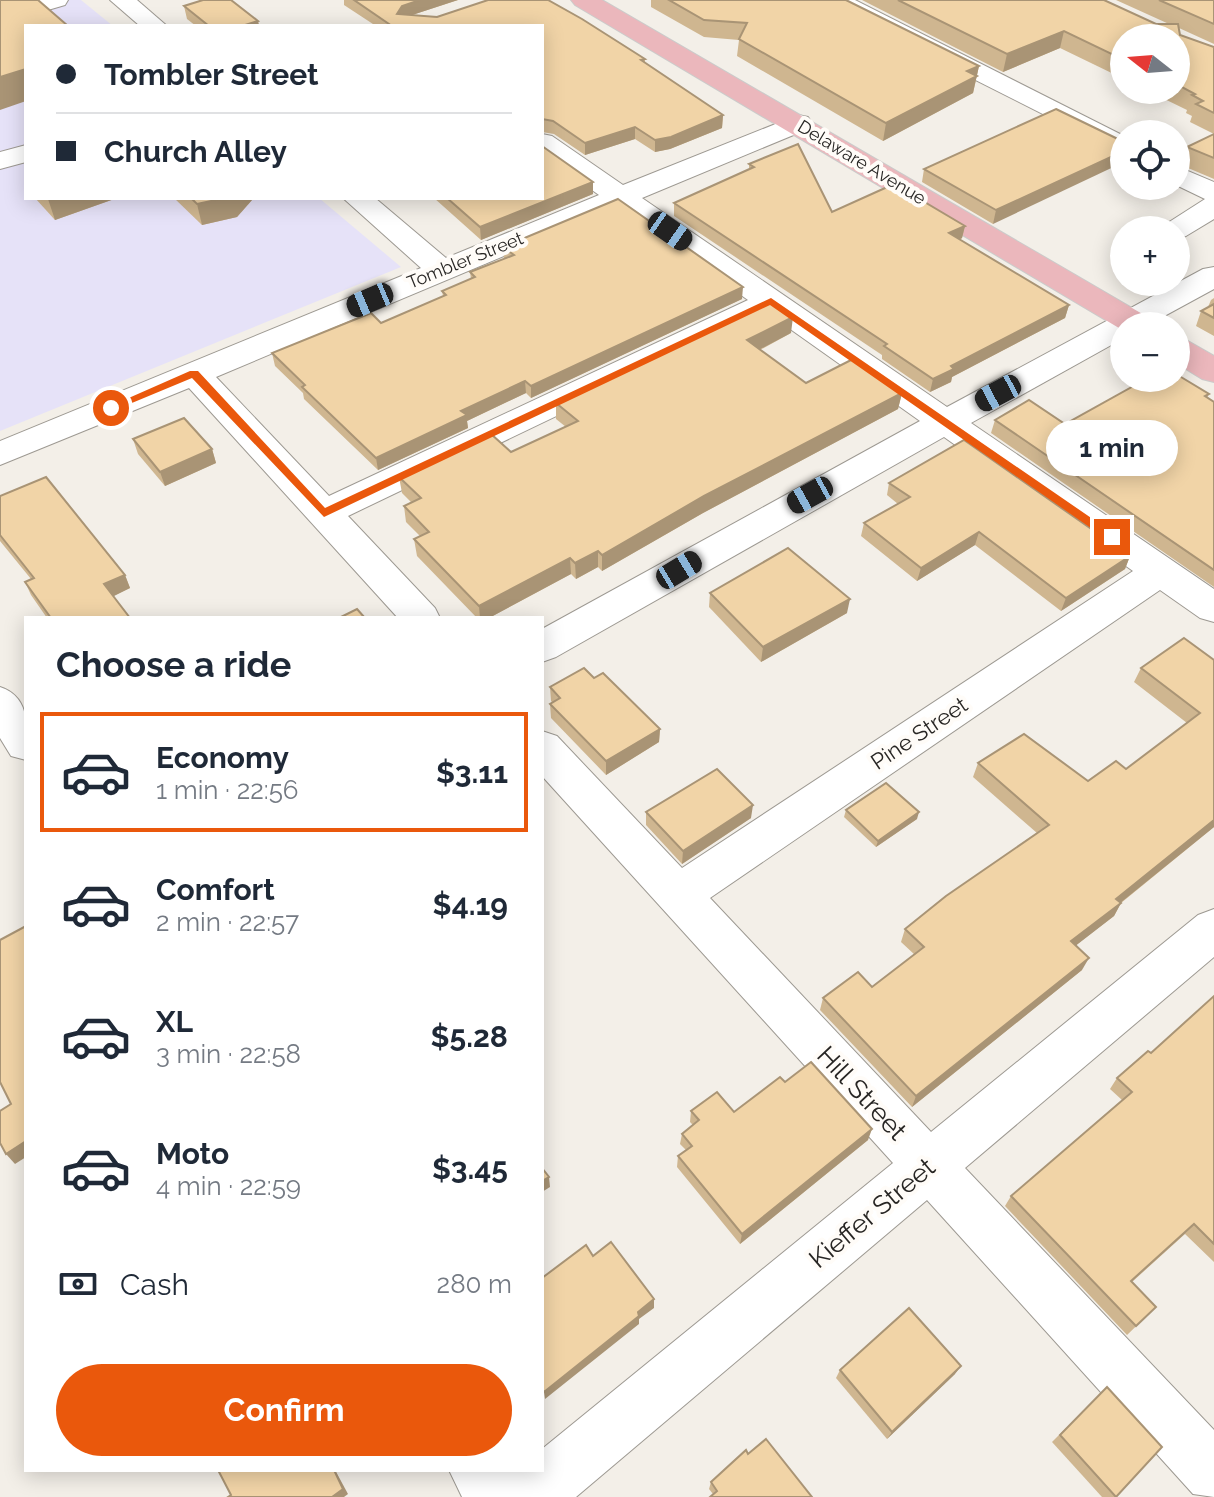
<!DOCTYPE html>
<html lang="en">
<head>
<meta charset="utf-8">
<style>
  body { margin:0; font-family:Raleway,sans-serif; background:#f2f2f3; color:#1f2937; height:100vh; display:flex; flex-direction:column; font-size:30px; white-space:nowrap }
  * { box-sizing:border-box; margin:0 }
  p { font-size:26px; color:#747a83 }
  .icon { flex:none; width:44px; height:44px; fill:none; stroke:currentColor; stroke-width:2; stroke-linecap:round; stroke-linejoin:round }
  .map { position:relative; flex:1; overflow:hidden }
  .panel { position:absolute; left:24px; top:616px; width:520px; height:856px; display:flex; flex-direction:column; background:#fff; border-radius:0px; box-shadow:0 4px 20px #0003 }
  .panel>* { flex:none }
  .top-card { position:absolute; left:24px; top:24px; width:520px; height:176px; border-radius:0px; box-shadow:0 4px 20px #0003; display:grid; align-content:center; height:176px; padding:0 32px; background:#fff }
  .needle { width:52px; rotate:287deg }
  .buttons { position:absolute; left:1110px; top:24px; display:grid; gap:16px }
  .buttons a { display:grid; place-items:center; width:80px; height:80px; border-radius:50%; background:#fff; box-shadow:0 4px 20px #0003; font-size:40px }
  .end { position:absolute; width:36px; height:36px; margin:-18px; border:10px solid #ea580c; background:#fff; box-shadow:0 0 0 4px #fff }
  .from { border-radius:50% }
  .bubble { position:absolute; height:56px; border-radius:28px; background:#fff; box-shadow:0 4px 20px #0003; font-size:26px; font-weight:700; line-height:56px; text-align:center }
  .car { position:absolute; width:24px; height:48px; margin:-24px -12px; border-radius:10px; box-shadow:0 0 6px 2px #0007; background:linear-gradient(#222 24%,#8ab4d8 0 40%,#222 0 76%,#8ab4d8 0 86%,#222 0) }
  .top-card b { display:flex; align-items:center; gap:28px; height:76px; font-size:30px }
  .top-card b+b { border-top:2px solid #e0e1e3 }
  .top-card i { width:20px; height:20px; background:#1f2937 }
  ul { padding:0; list-style:none }
  li { display:flex; align-items:center; gap:24px; height:120px; margin:0 16px 12px; padding:0 16px; border:4px solid transparent; border-radius:0px }
  li div { flex:1 }
  li b { display:block; font-size:30px }
  li em { font-style:normal; font-weight:700 }
  li.on { border-color:#ea580c }
  li>.icon { width:72px; height:72px; stroke-width:1.5 }
  h2 { padding:0 32px; font-size:36px; line-height:96px }
  .pay { display:flex; align-items:center; gap:20px; height:88px; padding:0 32px; font-size:30px }
  .pay p { margin-inline-start:auto }
  .cta { display:flex; gap:16px; margin-top:auto; padding:16px 32px }
  .cta a { flex:1; height:92px; border-radius:48px; background:#ea580c; color:#fff; font-size:32px; font-weight:700; line-height:92px; text-align:center }
  .map>svg:first-child { display:block }
  .medical { fill:#e6e2f8 }
  .lines { fill:none; stroke-linecap:round; stroke-linejoin:round }
  .minor-casing { stroke:#9d9992; stroke-width:2 }
  .major-casing { stroke:#cbcbca; stroke-width:2 }
  .minor { fill:#fff; fill-rule:evenodd }
  .major { fill:#ebb7bc; fill-rule:evenodd }
  .wall { fill:#cfb690 }
  .shaded-wall { fill:#a99475 }
  .building { fill:#f1d4a7; stroke:#a99475; stroke-width:2 }
  .route { fill:#ea580c }
  .labels { text-anchor:middle; dominant-baseline:central; stroke-width:8; stroke-linejoin:round; paint-order:stroke }
  .far-street-label { font-size:18px; fill:#282624; stroke:#fffcf8 }
  .street-label { font-size:22px; fill:#282624; stroke:#fffcf8 }
  .near-street-label { font-size:26px; fill:#282624; stroke:#fffcf8 }
</style>
</head>
<body>
<div class="map">
<svg width="1214" height="1497" viewBox="0 0 1214 1497">
  <rect width="100%" height="100%" fill="#f3efe8"/>
  <path class="medical" d="M0 0H81L113 26H26V198H319L401 267 0 431Z"/>
  <g class="lines">
    <defs>
      <g id="minor">
        <path d="M30 0H68L65 5 0 24V9Z"/>
        <path d="M110 0H137L167 26H140Z"/>
        <path d="M824 0H855L1124 136V155L827 5Z"/>
        <path d="M798 115 808 117 812 123 808 129 642 198 947 407 1203 269 1214 267V289L1146 326H1124V338L971 423 1214 589V622L1200 618 1160 590 710 898 931 1132 1198 915 1214 909V957L965 1168 1214 1430V1497L1193 1494 927 1200 576 1497H462L449 1470H542V1449L893 1163 542 776V731L557 736 682 868 1133 571 944 437 556 657 542 662V629L920 421 769 314 348 516 435 608 440 618H398L189 388 0 465V441L421 268 343 198H375L446 258 599 195 542 155V134L552 136 623 185ZM618 208 748 300 329 496 216 377Z"/>
        <path d="M26 145V162L0 169V152Z"/>
        <path d="M1176 166 1214 182V219L1186 236 1176 239V230H1161L1166 224 1205 199 1176 185Z"/>
        <path d="M0 687C33 698 26 731 26 760L11 756 0 738Z"/>
      </g>
      <g id="major">
        <path d="M571 0H602L1151 319 1156 326H1124V331L575 5Z"/>
        <path d="M1176 338 1188 341 1214 356V382L1202 379 1176 363Z"/>
      </g>
    </defs>
    <use href="#minor" class="minor-casing"/>
    <use href="#major" class="major-casing"/>
    <use href="#minor" class="minor"/>
    <use href="#major" class="major"/>
  </g>
  <g class="wall">
    <path d="M344 0H458L412 15 437 17 488 0H548L582 19 645 59V63L723 115 722 128 670 149 655 152 635 139 585 155 554 134 542 132V26H376L344 5Z"/>
    <path d="M651 0H846L979 66 973 93 883 141 737 56 739 40 704 37 651 7Z"/>
    <path d="M862 0H1104L1156 24H1169L1116 0H1214V44L1179 28 1180 35 1214 47V134L1190 122 1192 116 1186 113 1187 110 1146 90H1176V38H1124V79L1060 48 1003 72Z"/>
    <path d="M184 6 258 21 259 26H196L187 19Z"/>
    <path d="M1056 109 993 224 922 182 924 169Z"/>
    <path d="M1214 134V179L1181 165 1187 147Z"/>
    <path d="M749 164 832 212 965 226 962 238 960 240 1069 305 1065 318 952 377 951 382 930 392 882 359V355L674 216V203L749 169Z"/>
    <path d="M593 194 481 240 434 198H542Z"/>
    <path d="M35 198H117L55 220Z"/>
    <path d="M174 198H251L252 200 237 217 202 225Z"/>
    <path d="M503 247 742 299 531 398 526 393 467 421 468 428 378 470 304 399 303 393 275 366 272 353 381 323 443 296 442 291 471 279 470 272 504 259Z"/>
    <path d="M1214 298V336L1196 326 1201 311 1208 307 1211 300Z"/>
    <path d="M791 333 760 350 806 383 902 393 898 409 703 513 602 571 598 567 576 579 571 574 489 618H477L417 556 414 539 420 536 406 522 404 506 411 502 402 493 399 477 511 452 566 427 556 419V403Z"/>
    <path d="M1209 394 1207 398 1214 402V587L991 433 995 420 1065 424Z"/>
    <path d="M133 439 212 449 216 463 165 486 138 454Z"/>
    <path d="M889 483 1130 556 1125 569 1061 611 975 545 917 581 861 536 864 523 898 504 887 495Z"/>
    <path d="M0 496 125 575 130 588 113 596 130 618H47L31 595 25 582 31 579 0 541Z"/>
    <path d="M710 593 847 613 761 662 709 607Z"/>
    <path d="M1214 660V827L1121 903 1114 916 1076 945 1082 970 912 1107 820 1010 823 998 872 987 915 955 901 942 905 929 1037 833 973 777 978 763 1088 781 1126 769 1187 723 1134 682 1141 668Z"/>
    <path d="M594 678 660 729 659 742 606 775 551 718 550 704 552 702 551 701 550 687Z"/>
    <path d="M846 810 917 819 876 847 844 817Z"/>
    <path d="M646 812 751 818 682 864 646 825Z"/>
    <path d="M1214 996V1262L1185 1234 1132 1282 1156 1307 1127 1335 1005 1206 1011 1196 1122 1100 1110 1089 1117 1078 1151 1053Z"/>
    <path d="M785 1082 868 1140 740 1244 677 1167 678 1156 686 1150 680 1144 682 1134 693 1125 690 1122 691 1111 734 1112Z"/>
    <path d="M840 1370 955 1374 887 1439 836 1378Z"/>
    <path d="M1107 1387 1116 1497H1102L1052 1442Z"/>
    <path d="M748 1454 713 1494 709 1489 711 1482Z"/>
  </g>
  <g class="shaded-wall">
    <path d="M420 0H458L403 18 397 14 402 6Z"/>
    <path d="M258 21 259 26H242Z"/>
    <path d="M1064 31 1060 48 1003 72 1007 54Z"/>
    <path d="M979 66 973 93 883 141 886 123 967 71Z"/>
    <path d="M26 69V101L0 110V77Z"/>
    <path d="M723 115 722 128 670 149 655 152V140Z"/>
    <path d="M635 127V139L585 155V143Z"/>
    <path d="M1124 151V162L993 224 996 210Z"/>
    <path d="M593 182V194L481 240 480 227Z"/>
    <path d="M52 198H117L55 220 48 199Z"/>
    <path d="M225 198H251L252 200 237 217 202 225 197 204Z"/>
    <path d="M965 226 962 238 946 246 949 233Z"/>
    <path d="M743 287 742 299 531 398V386Z"/>
    <path d="M1069 305 1065 318 952 377 951 382 930 392 933 379 951 366Z"/>
    <path d="M793 317 791 333 745 357 747 340Z"/>
    <path d="M525 381 526 393 467 421 468 428 378 470 376 458 461 411Z"/>
    <path d="M902 393 898 409 703 513 602 571V555L704 496Z"/>
    <path d="M212 449 216 463 165 486 160 472Z"/>
    <path d="M979 532 975 545 917 581 921 568Z"/>
    <path d="M598 551V567L576 579 575 563Z"/>
    <path d="M1130 556 1125 569 1061 611 1066 598Z"/>
    <path d="M570 558 571 574 489 618H480L479 606Z"/>
    <path d="M125 575 130 588 110 598 104 584Z"/>
    <path d="M850 599 847 613 761 662 763 647Z"/>
    <path d="M660 729 659 742 606 775V761Z"/>
    <path d="M753 805 751 818 682 864 683 851Z"/>
    <path d="M919 812 917 819 876 847 878 841Z"/>
    <path d="M1214 820V827L1109 912 1116 899Z"/>
    <path d="M1121 903 1114 916 1065 954 1071 941Z"/>
    <path d="M1089 958 1082 970 912 1107 916 1096Z"/>
    <path d="M872 1129 868 1140 740 1244 742 1234Z"/>
    <path d="M26 1141V1157L15 1164 6 1154Z"/>
    <path d="M549 1177 550 1187 542 1192V1181Z"/>
    <path d="M654 1299V1308L639 1319V1324L545 1399 544 1392 638 1312Z"/>
    <path d="M961 1366 955 1374 887 1439 892 1432Z"/>
    <path d="M334 1470H335L348 1494 344 1497H332Z"/>
  </g>
  <g class="building">
    <path d="M0 0H38L68 26H26V69L0 77Z"/>
    <path d="M203 0H231L258 21 242 26H209L184 6Z"/>
    <path d="M354 0H420L402 6 397 14 437 17 488 0H548L582 19 645 59 641 60 723 115 671 137 655 140 635 127 585 143 553 121 542 119V26H392Z"/>
    <path d="M669 0H846L979 66 967 71 977 76 886 123 739 39 747 23 704 20Z"/>
    <path d="M898 0H1104L1156 24H1178L1180 35 1214 47V113L1196 104 1203 101 1192 95 1195 94 1176 84V38H1124V60L1064 31 1007 54Z"/>
    <path d="M1159 0H1214V24Z"/>
    <path d="M1056 109 1124 142V151L996 210 924 169Z"/>
    <path d="M1214 134V158L1187 147Z"/>
    <path d="M798 144 832 212 894 184 965 226 949 233 1069 305 951 366 954 369 933 379 884 346 887 344 674 203 754 167 749 164Z"/>
    <path d="M542 146 593 182 480 227 447 198H542Z"/>
    <path d="M191 198H225L197 204Z"/>
    <path d="M618 199 743 287 531 386 525 381 461 411 467 415 376 458 302 387 305 385 272 353 371 313 381 323 446 295 442 291 475 277 470 272 514 255 503 247Z"/>
    <path d="M770 301 793 317 747 340 806 383 853 359 902 393 704 496 602 555 598 551 575 563 570 558 479 606 414 539 429 532 404 506 421 498 399 477 491 434 511 452 578 421 556 403Z"/>
    <path d="M1214 304V318L1201 311Z"/>
    <path d="M1176 374 1209 394 1205 396 1214 402V570L995 420 1029 400 1065 424 1148 378H1176Z"/>
    <path d="M184 418 212 449 160 472 133 439Z"/>
    <path d="M964 440 1130 556 1066 598 979 532 921 568 864 523 910 497 889 483Z"/>
    <path d="M46 477 125 575 104 584 130 618H51L25 582 34 578 0 535V496Z"/>
    <path d="M788 548 850 599 763 647 710 593Z"/>
    <path d="M357 609 365 618H339Z"/>
    <path d="M1184 638 1214 660V820L1116 899 1121 903 1071 941 1089 958 916 1096 823 998 858 972 872 987 924 947 905 929 946 896 1049 825 978 763 1024 734 1088 781 1116 761 1126 769 1200 713 1141 668Z"/>
    <path d="M584 668 594 678 603 673 660 729 606 761 550 704 560 698 550 687Z"/>
    <path d="M717 769 753 805 683 851 646 812Z"/>
    <path d="M886 783 919 812 878 841 846 810Z"/>
    <path d="M26 926V1141L6 1154 0 1143V1111L11 1104 0 1082V940Z"/>
    <path d="M1214 996V1244L1194 1224 1131 1281 1156 1307 1136 1326 1011 1196 1132 1092 1117 1078 1148 1051 1151 1053Z"/>
    <path d="M811 1062 872 1129 742 1234 678 1156 692 1146 682 1134 699 1120 691 1111 717 1092 734 1112 780 1077 785 1082Z"/>
    <path d="M542 1168 549 1177 542 1181Z"/>
    <path d="M611 1242 654 1299 638 1312 639 1316 544 1392 542 1388V1278L586 1245 593 1256Z"/>
    <path d="M909 1308 961 1366 892 1432 840 1370Z"/>
    <path d="M1107 1387 1162 1447 1116 1497 1060 1435Z"/>
    <path d="M766 1439 812 1497H710L717 1491 711 1482 746 1450 748 1454Z"/>
    <path d="M218 1470H334L343 1489 332 1497H228L231 1495Z"/>
  </g>
  <path class="route" d="M771 298 1116 535V540H1108L770 305 324 517 192 378 115 410 106 408 190 371H198L325 508Z"/>
  <g class="labels">
    <g class="far-street-label">
      <text transform="translate(862 162) rotate(31)">Delaware Avenue</text>
      <text transform="translate(465 260) rotate(-22)">Tombler Street</text>
    </g>
    <g class="street-label">
      <text transform="translate(919 733) rotate(-34)">Pine Street</text>
    </g>
    <g class="near-street-label">
      <text transform="translate(862 1093) rotate(47)">Hill Street</text>
      <text transform="translate(872 1213) rotate(-40)">Kieffer Street</text>
    </g>
  </g>
</svg>
<div class="buttons">
<a><svg class="needle" viewBox="-14 -14 28 28"><path d="M0-13l5 13h-10z" fill="#e53935"/><path d="M0 13l5-13h-10z" fill="#747a83"/></svg></a>
<a><svg class="icon" aria-label="locate" viewBox="0 0 24 24"><circle cx="12" cy="12" r="6"/><path d="M12 2v4M12 18v4M2 12h4M18 12h4"/></svg></a>
<a>+</a>
<a>−</a>
</div>
<i class="end from" style="left:111px;top:408px"></i>
<i class="end" style="left:1112px;top:537px"></i>
<div class="bubble" style="left:1046px;top:420px;width:132px">1 min</div>
<i class="car" style="left:670px;top:231px;rotate:125deg"></i>
<i class="car" style="left:370px;top:300px;rotate:247deg"></i>
<i class="car" style="left:998px;top:393px;rotate:242deg"></i>
<i class="car" style="left:810px;top:495px;rotate:241deg"></i>
<i class="car" style="left:679px;top:570px;rotate:59deg"></i>
<div class="top-card">
<b><i class="from"></i>Tombler Street</b>
<b><i></i>Church Alley</b>
</div>
<section class="panel">
<h2>Choose a ride</h2>
<ul>
<li class="on"><svg class="icon" aria-label="car" viewBox="0 0 24 24"><path d="M5 17H2v-5l4-1 3-4h7l3 4 3 1v5h-3M9 17h6M6 11h13"/><circle cx="7" cy="17" r="2"/><circle cx="17" cy="17" r="2"/></svg><div><b>Economy</b><p>1 min · 22:56</p></div><em>$3.11</em></li>
<li><svg class="icon" aria-label="car" viewBox="0 0 24 24"><path d="M5 17H2v-5l4-1 3-4h7l3 4 3 1v5h-3M9 17h6M6 11h13"/><circle cx="7" cy="17" r="2"/><circle cx="17" cy="17" r="2"/></svg><div><b>Comfort</b><p>2 min · 22:57</p></div><em>$4.19</em></li>
<li><svg class="icon" aria-label="car" viewBox="0 0 24 24"><path d="M5 17H2v-5l4-1 3-4h7l3 4 3 1v5h-3M9 17h6M6 11h13"/><circle cx="7" cy="17" r="2"/><circle cx="17" cy="17" r="2"/></svg><div><b>XL</b><p>3 min · 22:58</p></div><em>$5.28</em></li>
<li><svg class="icon" aria-label="car" viewBox="0 0 24 24"><path d="M5 17H2v-5l4-1 3-4h7l3 4 3 1v5h-3M9 17h6M6 11h13"/><circle cx="7" cy="17" r="2"/><circle cx="17" cy="17" r="2"/></svg><div><b>Moto</b><p>4 min · 22:59</p></div><em>$3.45</em></li>
</ul>
<div class="pay"><svg class="icon" aria-label="cash" viewBox="0 0 24 24"><path d="M3 7h18v10H3z"/><circle cx="12" cy="12" r="2"/></svg>Cash<p>280 m</p></div>
<div class="cta"><a>Confirm</a></div>
</section>
</div>
</body>
</html>
